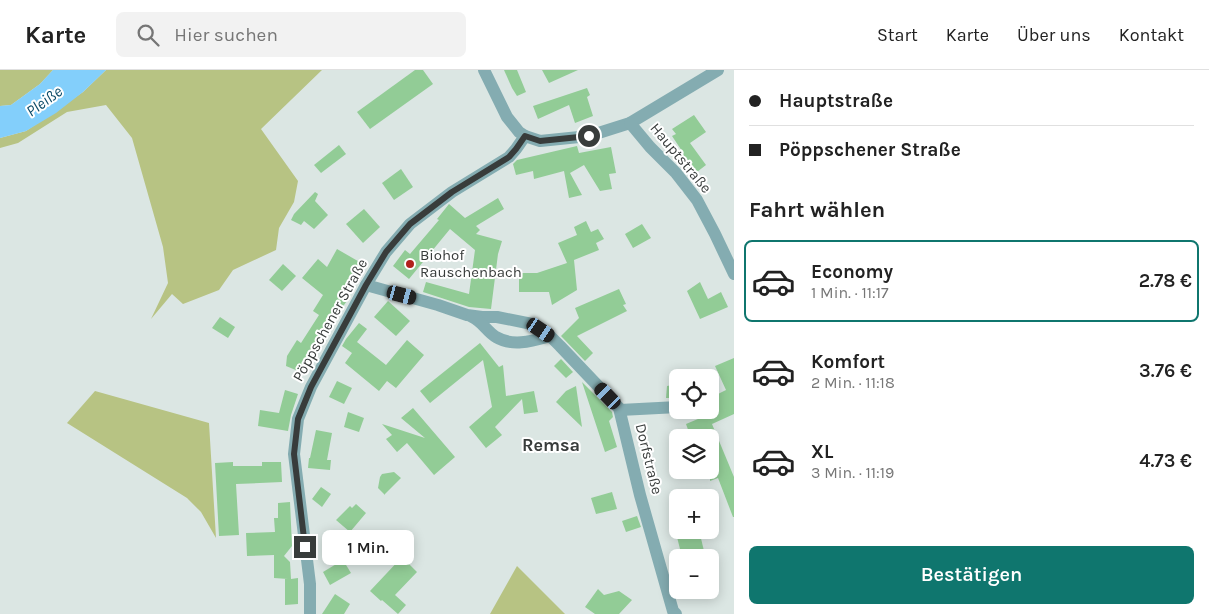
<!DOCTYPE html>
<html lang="de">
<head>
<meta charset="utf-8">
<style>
  body { margin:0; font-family:Karla,sans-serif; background:#f2f2f2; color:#222; height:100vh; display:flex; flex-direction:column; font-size:19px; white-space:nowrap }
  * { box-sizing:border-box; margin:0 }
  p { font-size:16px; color:#767676 }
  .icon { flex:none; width:28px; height:28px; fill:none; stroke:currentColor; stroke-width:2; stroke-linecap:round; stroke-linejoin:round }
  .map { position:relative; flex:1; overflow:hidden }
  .side { display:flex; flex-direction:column; background:#fff; width:475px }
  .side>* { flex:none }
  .top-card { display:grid; align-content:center; height:110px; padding:0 15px; background:#fff }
  .buttons { position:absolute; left:669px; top:299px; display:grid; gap:10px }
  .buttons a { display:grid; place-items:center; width:50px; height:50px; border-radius:8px; background:#fff; box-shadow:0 2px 12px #0003; font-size:25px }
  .end { position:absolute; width:22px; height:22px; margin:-11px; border:6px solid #383c3b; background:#fff; box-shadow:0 0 0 2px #fff }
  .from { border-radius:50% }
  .bubble { position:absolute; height:35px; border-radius:8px; background:#fff; box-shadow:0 2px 12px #0003; font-size:16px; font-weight:600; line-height:35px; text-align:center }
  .car { position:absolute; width:15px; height:30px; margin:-15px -8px; border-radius:6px; box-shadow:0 0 4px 1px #0007; background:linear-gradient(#222 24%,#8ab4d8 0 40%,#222 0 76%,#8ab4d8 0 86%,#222 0) }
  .top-card b { display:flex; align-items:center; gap:18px; height:48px; font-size:19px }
  .top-card b+b { border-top:1px solid #e0e0e0 }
  .top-card i { width:12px; height:12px; background:#222 }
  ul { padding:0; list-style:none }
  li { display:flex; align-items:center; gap:15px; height:82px; margin:0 10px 8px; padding:0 5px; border:2px solid transparent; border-radius:8px }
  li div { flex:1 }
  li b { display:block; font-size:19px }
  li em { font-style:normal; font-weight:600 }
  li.on { border-color:#0f766e }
  li>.icon { width:45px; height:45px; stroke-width:1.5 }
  h2 { padding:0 15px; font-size:22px; line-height:60px }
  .button { display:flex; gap:10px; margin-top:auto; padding:10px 15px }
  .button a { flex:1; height:58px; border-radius:8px; background:#0f766e; color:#fff; font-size:20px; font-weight:600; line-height:58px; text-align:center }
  header { display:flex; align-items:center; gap:30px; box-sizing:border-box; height:70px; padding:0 25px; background:#fff; border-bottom:1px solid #e0e0e0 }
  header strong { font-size:24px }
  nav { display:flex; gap:28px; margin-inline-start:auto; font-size:18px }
  .search { width:350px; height:45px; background:#f2f2f2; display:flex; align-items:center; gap:12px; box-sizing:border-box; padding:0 18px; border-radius:8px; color:#767676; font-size:19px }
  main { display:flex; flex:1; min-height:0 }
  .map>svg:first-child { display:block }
  .green { fill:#b7c383 }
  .water { fill:#83cffb }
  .building { fill:#92cc96 }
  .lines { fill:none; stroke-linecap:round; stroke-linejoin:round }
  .minor { stroke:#84acb1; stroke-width:12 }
  .tertiary { stroke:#84acb1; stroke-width:12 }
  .route { stroke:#383c3b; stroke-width:6 }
  .poi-dot { fill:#b1211c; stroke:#fff; stroke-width:2 }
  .labels { text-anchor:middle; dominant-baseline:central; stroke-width:4; stroke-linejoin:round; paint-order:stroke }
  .street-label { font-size:15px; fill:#383c3b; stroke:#fff }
  .poi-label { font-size:15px; fill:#383c3b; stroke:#fff; text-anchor:start }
  .water-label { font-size:16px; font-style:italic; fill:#094966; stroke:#fff }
  .quarter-label { font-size:18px; font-weight:bold; fill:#383c3b; stroke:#fff }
</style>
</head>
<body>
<header>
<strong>Karte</strong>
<div class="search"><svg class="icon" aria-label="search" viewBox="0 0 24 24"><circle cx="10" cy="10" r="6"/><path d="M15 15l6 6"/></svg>Hier suchen</div>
<nav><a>Start</a><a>Karte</a><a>Über uns</a><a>Kontakt</a></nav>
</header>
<main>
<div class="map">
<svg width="734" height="544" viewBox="0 0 734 544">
  <rect width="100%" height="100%" fill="#dbe6e3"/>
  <g class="green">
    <path d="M0 0H53L40 14 11 35 0 36Z"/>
    <path d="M106 0H322L261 59 298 111 294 132 279 158 276 180 233 200 219 220 183 234 172 224 151 249 168 213 163 177 132 68 106 35 67 42 18 73 0 78V68L26 61 83 22Z"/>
    <path d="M95 321 209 353 216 468 201 442 187 428 67 353Z"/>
    <path d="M517 496 565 544H490Z"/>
  </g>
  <path class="water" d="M53 0H106L83 22 56 43 26 61 0 68V36L11 35 40 14Z"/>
  <g class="building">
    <path d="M415 0H423L433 14 370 59 357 42Z"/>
    <path d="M504 0H517L526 22 517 26 512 18Z"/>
    <path d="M542 0H578L549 13Z"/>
    <path d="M587 18 590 25 587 27 593 46 575 53 569 35 538 49 533 36Z"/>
    <path d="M694 45 706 62 690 73 706 95 693 105 680 87 684 84 672 66 676 64 672 59Z"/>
    <path d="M339 75 346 84 321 103 314 95Z"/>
    <path d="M577 76 579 83 611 77 616 103 609 104 612 119 600 121 584 95 570 103 582 125 569 128 564 101 534 109 533 101 516 105 513 94 517 90Z"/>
    <path d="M401 99 413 117 394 130 382 113Z"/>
    <path d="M315 122 318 124 315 131 328 145 314 159 304 151 301 155 291 150 294 144Z"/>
    <path d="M498 128 504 139 476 156 480 160 476 164 502 171 498 184 491 239 469 237 423 222 426 212 469 224 475 180 450 159 409 209 393 196 405 180 410 184 439 150 437 149 449 134 465 148Z"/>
    <path d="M364 139 380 157 363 173 346 154Z"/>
    <path d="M586 151 591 162 598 159 604 169 596 173 599 180 574 190 577 220 552 235 549 222H519V203H537L567 193 558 173 577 165 574 157Z"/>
    <path d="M642 154 651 168 633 178 625 164Z"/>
    <path d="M337 179 363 194 347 222 351 225 328 258 330 260 311 286 303 303 286 296 287 286 297 270 301 273 319 245 313 241 323 225 302 208 318 189 327 197Z"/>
    <path d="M283 194 296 206 282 221 269 210Z"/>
    <path d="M700 212 708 229 721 222 728 237 700 249 687 221Z"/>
    <path d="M619 219 626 234 623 235 627 241 577 266 593 283 585 291 561 266 579 248 575 238Z"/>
    <path d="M388 231 410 251 396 266 374 247Z"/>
    <path d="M220 247 235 257 228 268 212 258Z"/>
    <path d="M359 253 367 259 357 272 386 295 407 270 424 285 396 318 387 311 379 321 345 293 352 283 342 276 346 269Z"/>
    <path d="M480 273 499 297 503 295 506 326 534 321 538 342 524 344 522 329 495 357 502 365 486 378 469 357 492 337 483 290 430 333 420 321Z"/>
    <path d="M734 288V344L712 354 734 407V447H733L718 408 710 411V368H691L686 354 717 341 710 331V328L726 320 715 296Z"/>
    <path d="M561 289 573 302 566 308 554 296Z"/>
    <path d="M337 311 352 318 344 334 329 327Z"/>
    <path d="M582 312 612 342 613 347 609 351 617 377 605 382Z"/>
    <path d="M678 314V328H666L667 316Z"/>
    <path d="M576 316 582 357 556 332 566 321Z"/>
    <path d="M285 320 298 324 291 345 288 361 258 356 260 340 279 343Z"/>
    <path d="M413 338 455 387 434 405 407 373 397 382 386 369 392 365 382 354 425 368 401 348Z"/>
    <path d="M348 342 364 348 359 362 344 357Z"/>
    <path d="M316 360 332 363 327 390H331L330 400 308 398 309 388H310Z"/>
    <path d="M233 392V396H262V392H281L282 412 236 414 239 465 219 466 215 393Z"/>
    <path d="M394 402 401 408 384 425V424L378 418 380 407 382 404Z"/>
    <path d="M321 417 331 424 322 437 312 429Z"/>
    <path d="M612 422 617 439 596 444 591 428Z"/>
    <path d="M290 432 292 476 284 486 290 492 291 509 298 508V534L285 535V509H288L274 508V485L247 486 246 463 275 462 274 448H278V433Z"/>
    <path d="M356 434 366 443 350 462 336 450 350 436 352 438Z"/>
    <path d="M637 446 641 457 626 462 622 451Z"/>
    <path d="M688 460H699L704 481 682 487 676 463Z"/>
    <path d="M402 487 417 502 395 525 406 535 398 544 382 530 381 531 370 521Z"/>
    <path d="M343 490 351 503 330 515 323 502Z"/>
    <path d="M598 519 604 525 619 521 632 530 619 544H595L585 537Z"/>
    <path d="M335 524 350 534 344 544H322Z"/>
  </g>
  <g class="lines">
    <g class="minor">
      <path d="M366 215 438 235 467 245 482 247H497L532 254 550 266 560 276 619 338 640 425 673 541 676 544"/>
      <path d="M472 247C482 251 487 262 496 267 513 277 532 271 550 266"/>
      <path d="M620 340 678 337"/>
      <path d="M310 544V514L294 384 298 349 311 317 366 215 386 182 410 154 452 122 509 87 516 79 525 66"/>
    </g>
    <g class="tertiary">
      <path d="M484 0 507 47 519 62 525 66 540 71 589 66 630 53 718 0"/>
      <path d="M630 53 650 77 676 103 697 130 715 164 734 204"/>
    </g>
  </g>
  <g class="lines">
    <path class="route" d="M305 477 294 384 298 349 311 317 366 215 386 182 410 154 452 122 509 87 516 79 525 66 540 71 589 66"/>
  </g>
  <circle class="poi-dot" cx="410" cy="194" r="5"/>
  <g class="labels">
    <g class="street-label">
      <text transform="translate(681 88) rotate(50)">Hauptstraße</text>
      <text transform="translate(330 250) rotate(-61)">Pöppschener Straße</text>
      <text transform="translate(649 389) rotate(76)">Dorfstraße</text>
    </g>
    <g class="poi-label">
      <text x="420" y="185">Biohof<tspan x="420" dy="17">Rauschenbach</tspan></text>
    </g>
    <g class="water-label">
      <text transform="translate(44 31) rotate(-36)">Pleiße</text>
    </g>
    <g class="quarter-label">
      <text x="551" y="375">Remsa</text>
    </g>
  </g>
</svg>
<div class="buttons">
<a><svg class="icon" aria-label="locate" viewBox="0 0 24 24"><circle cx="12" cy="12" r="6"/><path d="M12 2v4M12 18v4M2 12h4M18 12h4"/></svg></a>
<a><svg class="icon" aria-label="layers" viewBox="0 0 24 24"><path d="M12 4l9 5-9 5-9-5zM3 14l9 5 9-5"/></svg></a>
<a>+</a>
<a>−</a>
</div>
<i class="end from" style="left:589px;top:66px"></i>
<i class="end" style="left:305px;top:477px"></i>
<div class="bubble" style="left:322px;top:460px;width:92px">1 Min.</div>
<i class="car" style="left:402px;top:225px;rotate:105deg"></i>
<i class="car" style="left:541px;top:260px;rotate:124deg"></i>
<i class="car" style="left:608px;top:326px;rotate:316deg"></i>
</div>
<section class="side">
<div class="top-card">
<b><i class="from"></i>Hauptstraße</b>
<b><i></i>Pöppschener Straße</b>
</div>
<h2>Fahrt wählen</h2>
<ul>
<li class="on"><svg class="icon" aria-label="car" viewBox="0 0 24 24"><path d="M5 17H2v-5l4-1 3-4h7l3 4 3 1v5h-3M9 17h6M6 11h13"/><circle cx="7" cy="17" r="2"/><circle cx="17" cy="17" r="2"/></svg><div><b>Economy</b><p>1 Min. · 11:17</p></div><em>2.78 €</em></li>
<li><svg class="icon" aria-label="car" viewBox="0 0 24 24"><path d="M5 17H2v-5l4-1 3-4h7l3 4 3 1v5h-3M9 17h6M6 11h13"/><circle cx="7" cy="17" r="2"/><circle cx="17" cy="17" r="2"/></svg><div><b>Komfort</b><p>2 Min. · 11:18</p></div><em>3.76 €</em></li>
<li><svg class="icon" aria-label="car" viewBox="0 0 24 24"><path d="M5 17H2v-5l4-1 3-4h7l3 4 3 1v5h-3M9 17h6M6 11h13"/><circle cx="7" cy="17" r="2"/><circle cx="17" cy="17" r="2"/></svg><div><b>XL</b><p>3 Min. · 11:19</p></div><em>4.73 €</em></li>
</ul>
<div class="button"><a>Bestätigen</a></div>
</section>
</main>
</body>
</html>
